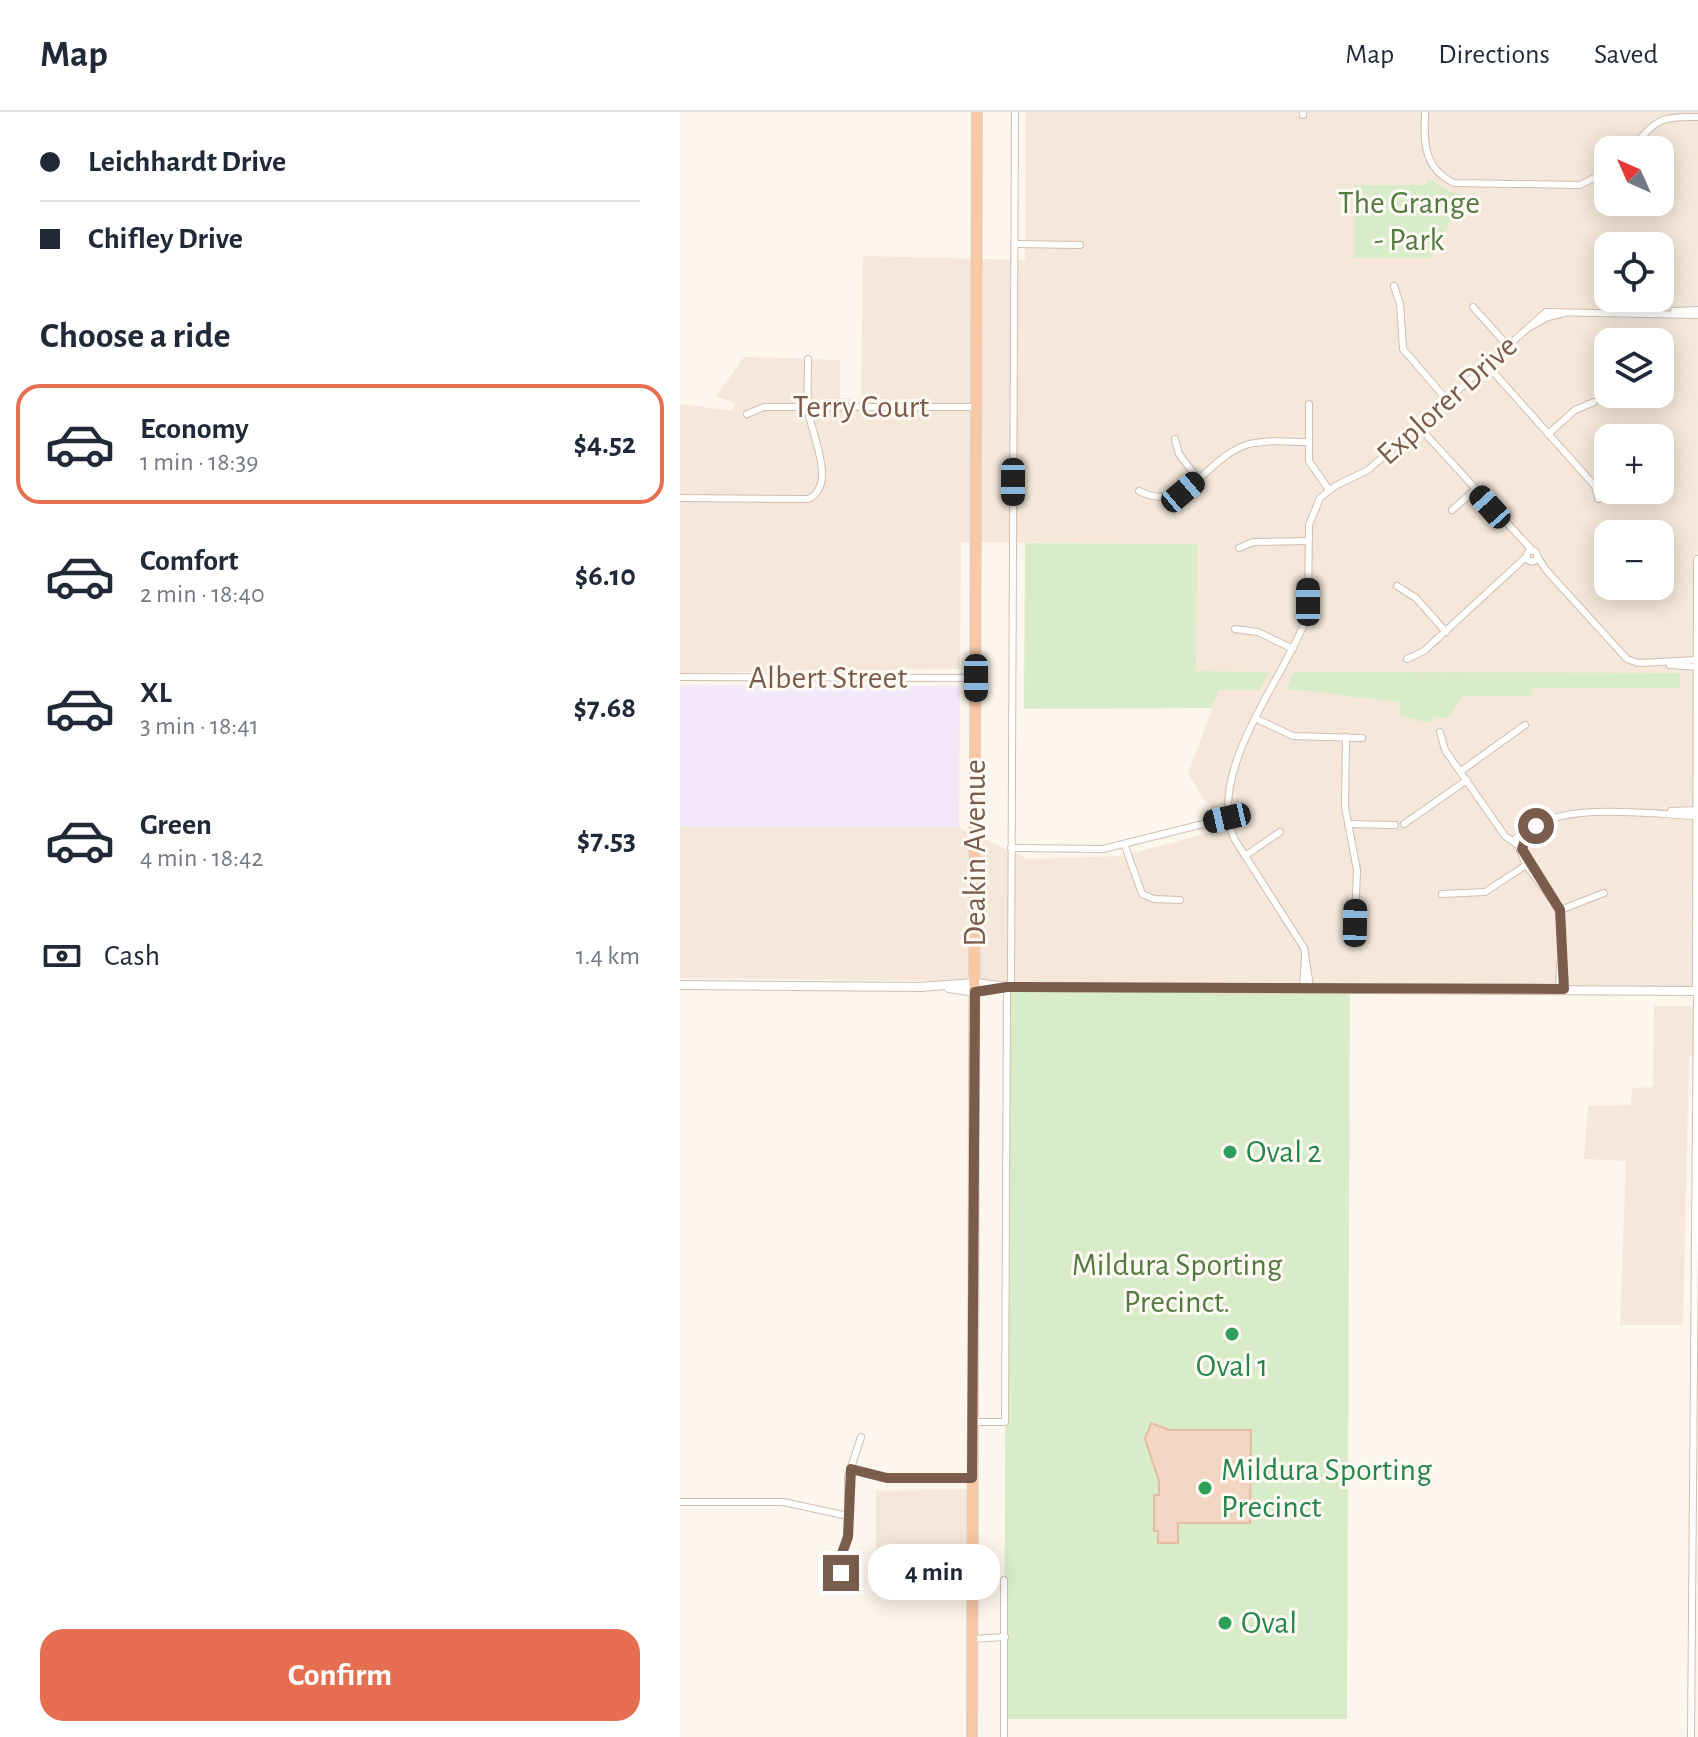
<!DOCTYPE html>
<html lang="en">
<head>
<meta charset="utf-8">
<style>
  body { margin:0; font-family:"Alegreya Sans",sans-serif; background:#f6f6f7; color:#1f2937; height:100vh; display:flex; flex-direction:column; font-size:30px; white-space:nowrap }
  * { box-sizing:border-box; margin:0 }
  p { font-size:26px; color:#747a83 }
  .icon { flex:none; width:44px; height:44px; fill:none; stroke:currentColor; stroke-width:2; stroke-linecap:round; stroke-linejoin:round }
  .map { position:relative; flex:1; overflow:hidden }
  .details { display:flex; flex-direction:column; background:#fff; width:680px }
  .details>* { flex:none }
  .banner { display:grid; align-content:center; height:176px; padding:0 40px; background:#fff }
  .needle { width:52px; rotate:315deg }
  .buttons { position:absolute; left:914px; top:24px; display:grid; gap:16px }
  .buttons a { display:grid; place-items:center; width:80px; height:80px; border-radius:16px; background:#fff; box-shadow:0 4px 20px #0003; font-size:40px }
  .end { position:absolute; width:36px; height:36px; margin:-18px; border:10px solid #7a5c4d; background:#fff; box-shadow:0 0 0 4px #fff }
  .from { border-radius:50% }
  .bubble { position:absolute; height:56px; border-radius:24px; background:#fff; box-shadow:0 4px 20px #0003; font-size:26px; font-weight:700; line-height:56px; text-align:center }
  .car { position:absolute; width:24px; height:48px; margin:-24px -12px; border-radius:10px; box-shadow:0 0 6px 2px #0007; background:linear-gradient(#222 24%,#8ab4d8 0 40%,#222 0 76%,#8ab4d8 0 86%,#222 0) }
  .banner b { display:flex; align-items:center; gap:28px; height:76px; font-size:30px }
  .banner b+b { border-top:2px solid #e0e1e3 }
  .banner i { width:20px; height:20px; background:#1f2937 }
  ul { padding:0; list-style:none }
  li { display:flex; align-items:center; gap:24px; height:120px; margin:0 16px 12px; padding:0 24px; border:4px solid transparent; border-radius:24px }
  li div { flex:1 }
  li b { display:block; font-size:30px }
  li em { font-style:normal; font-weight:700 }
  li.active { border-color:#e76f51 }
  li>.icon { width:72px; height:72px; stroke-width:1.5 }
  h2 { padding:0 40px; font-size:36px; line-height:96px }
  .pay { display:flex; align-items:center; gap:20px; height:88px; padding:0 40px; font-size:30px }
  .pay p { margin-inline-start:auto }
  .cta { display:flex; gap:16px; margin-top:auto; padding:16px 40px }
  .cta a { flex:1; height:92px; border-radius:24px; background:#e76f51; color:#fff; font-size:32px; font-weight:700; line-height:92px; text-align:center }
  header { display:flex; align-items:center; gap:48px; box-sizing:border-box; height:112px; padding:0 40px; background:#fff; border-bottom:2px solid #e0e1e3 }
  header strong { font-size:38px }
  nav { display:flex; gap:44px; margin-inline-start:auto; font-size:28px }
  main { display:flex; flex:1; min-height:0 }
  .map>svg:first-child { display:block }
  .residential { fill:#f5e8da; fill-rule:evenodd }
  .education { fill:#f3e8fa }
  .green { fill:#d8ecc9 }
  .building { fill:#f3d5c3; stroke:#e6bba3; stroke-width:2 }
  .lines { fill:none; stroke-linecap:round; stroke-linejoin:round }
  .minor-casing { stroke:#d1beb0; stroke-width:8 }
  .tertiary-casing { stroke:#d1beb0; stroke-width:10 }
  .trunk-casing { stroke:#dad1cd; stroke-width:12 }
  .minor { stroke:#fff; stroke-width:6 }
  .tertiary { stroke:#fff; stroke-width:8 }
  .trunk { stroke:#f9c8a4; stroke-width:10 }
  .route { stroke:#7a5c4d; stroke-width:10 }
  .leisure-dot { fill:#2e9e5b; stroke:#fffaf3; stroke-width:3 }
  .labels { text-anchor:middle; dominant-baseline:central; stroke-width:6; stroke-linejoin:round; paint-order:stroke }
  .park-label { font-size:32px; fill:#537a41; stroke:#fffaf3 }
  .street-label { font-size:32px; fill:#7a5c4d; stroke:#fffaf3 }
  .leisure-label { font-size:32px; fill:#27864d; stroke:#fffaf3; text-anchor:start }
</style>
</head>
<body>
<header>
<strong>Map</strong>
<nav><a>Map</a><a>Directions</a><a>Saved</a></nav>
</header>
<main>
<section class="details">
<div class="banner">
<b><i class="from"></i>Leichhardt Drive</b>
<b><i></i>Chifley Drive</b>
</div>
<h2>Choose a ride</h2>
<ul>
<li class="active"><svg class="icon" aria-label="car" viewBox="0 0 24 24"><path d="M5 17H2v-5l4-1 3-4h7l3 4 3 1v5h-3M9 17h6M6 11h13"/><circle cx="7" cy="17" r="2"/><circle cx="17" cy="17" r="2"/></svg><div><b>Economy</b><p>1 min · 18:39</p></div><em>$4.52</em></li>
<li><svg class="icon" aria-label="car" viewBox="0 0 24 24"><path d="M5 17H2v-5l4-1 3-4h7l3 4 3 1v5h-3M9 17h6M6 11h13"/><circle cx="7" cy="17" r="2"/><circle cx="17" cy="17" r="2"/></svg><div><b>Comfort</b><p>2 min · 18:40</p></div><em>$6.10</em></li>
<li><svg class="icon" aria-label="car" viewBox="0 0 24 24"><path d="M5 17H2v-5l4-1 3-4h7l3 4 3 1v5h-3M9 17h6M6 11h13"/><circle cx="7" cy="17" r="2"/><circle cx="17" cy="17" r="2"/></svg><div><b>XL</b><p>3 min · 18:41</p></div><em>$7.68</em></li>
<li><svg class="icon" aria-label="car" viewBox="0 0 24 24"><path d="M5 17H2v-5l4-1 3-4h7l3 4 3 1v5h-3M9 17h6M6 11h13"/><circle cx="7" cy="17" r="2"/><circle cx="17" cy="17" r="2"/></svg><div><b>Green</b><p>4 min · 18:42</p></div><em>$7.53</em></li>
</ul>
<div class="pay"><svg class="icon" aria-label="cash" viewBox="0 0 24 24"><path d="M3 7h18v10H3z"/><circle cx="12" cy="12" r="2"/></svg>Cash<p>1.4 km</p></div>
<div class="cta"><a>Confirm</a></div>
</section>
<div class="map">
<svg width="1018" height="1625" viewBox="0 0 1018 1625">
  <rect width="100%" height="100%" fill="#fdf6ec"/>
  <g class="residential">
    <path d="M346 0H1018L1017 879 0 866V715H279L347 747 442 744 539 718 535 703 508 662 539 578 516 560V432L281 430 280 557 0 561V292L52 299 55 291 36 284 64 245 160 248V286L181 287 183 144 345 148ZM928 38H980V90H928ZM928 134H980V186H928ZM928 230H980V282H928ZM928 326H980V378H928ZM928 422H980V474H928Z"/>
    <path d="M974 894H1018V944H1009L1003 1213H940L946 1049 904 1047 908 994 951 993 952 976 973 975Z"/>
    <path d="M292 1377V1464L196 1465V1379Z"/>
  </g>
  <path class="education" d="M0 573 280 574 279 715H0Z"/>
  <g class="green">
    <path d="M749 67 768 79 786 83 751 146H674V73H744Z"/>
    <path d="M345 431 517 432 516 559 589 560 580 578H539L532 596 344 597Z"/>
    <path d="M614 560 1000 561V576H853L852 584H782L767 606 756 604 748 611 720 603 719 589C681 588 645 578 606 578Z"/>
    <path d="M670 874 667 1607H324L327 875Z"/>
  </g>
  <path class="building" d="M471 1311 490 1318H571L570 1411H498V1431H478V1419H474V1383H479V1369L465 1327Z"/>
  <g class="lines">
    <defs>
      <g id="minor">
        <path d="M745 0C744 30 743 56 774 71L900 73 928 59"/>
        <path d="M623 3V0"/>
        <path d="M949 38C978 9 975 4 1018 5"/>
        <path d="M334 132 400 133"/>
        <path d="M714 174 720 192 723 237 767 288"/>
        <path d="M793 195 828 234"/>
        <path d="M994 199 1018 198"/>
        <path d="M852 214 868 205 885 201"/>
        <path d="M807 253 915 374 918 387"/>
        <path d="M629 292V349L649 378"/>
        <path d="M67 302 84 295H297"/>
        <path d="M738 314 852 438"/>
        <path d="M868 322 895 298 914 290"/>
        <path d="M495 327 499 342 518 367"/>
        <path d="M459 379C506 403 526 346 566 333 585 327 608 330 628 330"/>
        <path d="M0 386 128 387C158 374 131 321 128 298 127 281 128 264 128 247"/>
        <path d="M772 398 795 378"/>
        <path d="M559 436 573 430 628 429"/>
        <circle cx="852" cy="444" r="5.5"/>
        <path d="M857 444 866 458 947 547 958 551 1018 548"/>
        <path d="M717 474 736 486 766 520"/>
        <path d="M555 517 578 520 613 537"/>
        <path d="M727 547 744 539 846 445"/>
        <path d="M990 553 1018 555"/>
        <path d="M0 565 296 566"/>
        <path d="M577 607 613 624 682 626"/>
        <path d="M760 620 765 638 825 724 838 733 846 753 880 798 884 877"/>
        <path d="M666 625 665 695 677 758 675 811"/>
        <path d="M781 659 845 613"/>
        <path d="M991 699 1018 698"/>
        <path d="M668 712 715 713"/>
        <path d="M724 712 787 668"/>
        <path d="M836 726 843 731 844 740 859 763"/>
        <path d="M838 733C857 684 976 703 1017 704"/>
        <path d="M445 734 462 782 474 787 500 788"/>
        <path d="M331 736 423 737 547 706"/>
        <path d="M565 744 600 720"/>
        <path d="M762 782 805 780 851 750"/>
        <path d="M880 798 924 781"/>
        <path d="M630 874 624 836 555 728C525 664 599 573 624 512L628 490 629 413 640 386 655 374 688 358 866 200 1018 203"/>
        <path d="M331 875 335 0"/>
        <path d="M623 876 625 845"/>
        <path d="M879 877 880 852"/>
        <path d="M293 1310H325L327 875"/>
        <path d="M171 1357 207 1366H292"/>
        <path d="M0 1390H103L168 1404"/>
        <path d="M161 1461V1444L168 1425V1365L181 1325"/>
        <path d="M292 1527 325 1525"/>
        <path d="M324 1625V1468"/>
        <path d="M1011 1625 1017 879"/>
      </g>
      <g id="tertiary">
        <path d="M0 873 243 875"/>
        <path d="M239 875 295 871 327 875 1018 879"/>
        <path d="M269 876 295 880 319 876"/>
        <path d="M1017 879 1018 448"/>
      </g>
      <path id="trunk" d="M292 1625 297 0"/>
    </defs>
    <use href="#minor" class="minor-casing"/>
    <use href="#tertiary" class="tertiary-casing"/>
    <use href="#trunk" class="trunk-casing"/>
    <use href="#minor" class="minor"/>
    <use href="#tertiary" class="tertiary"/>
    <use href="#trunk" class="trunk"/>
  </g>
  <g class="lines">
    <path class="route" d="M161 1461V1444L168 1425 171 1357 207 1366H292L295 880 327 875 884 877 880 798 842 737 845 728 864 710 856 714"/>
  </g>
  <g class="leisure-dot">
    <circle cx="550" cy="1040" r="8"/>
    <circle cx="552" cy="1222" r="8"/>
    <circle cx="525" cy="1376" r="8"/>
    <circle cx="545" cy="1511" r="8"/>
  </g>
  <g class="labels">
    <g class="park-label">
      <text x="729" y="91">The Grange<tspan x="729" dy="37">- Park</tspan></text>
      <text x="497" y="1153">Mildura Sporting<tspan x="497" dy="37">Precinct.</tspan></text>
    </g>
    <g class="street-label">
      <text transform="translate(767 288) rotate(-42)">Explorer Drive</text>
      <text x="181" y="295">Terry Court</text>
      <text x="148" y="566">Albert Street</text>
      <text transform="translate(295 741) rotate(-90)">Deakin Avenue</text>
    </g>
    <g class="leisure-label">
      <text x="566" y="1040">Oval 2</text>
      <text x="552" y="1254" text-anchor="middle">Oval 1</text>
      <text x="541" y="1358">Mildura Sporting<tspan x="541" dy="37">Precinct</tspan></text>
      <text x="561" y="1511">Oval</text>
    </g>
  </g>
</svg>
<div class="buttons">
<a><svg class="needle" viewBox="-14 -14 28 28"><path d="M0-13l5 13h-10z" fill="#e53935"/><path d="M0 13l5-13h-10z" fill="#747a83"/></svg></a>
<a><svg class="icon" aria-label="locate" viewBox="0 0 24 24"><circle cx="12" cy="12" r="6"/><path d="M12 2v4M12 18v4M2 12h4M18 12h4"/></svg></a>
<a><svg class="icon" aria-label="layers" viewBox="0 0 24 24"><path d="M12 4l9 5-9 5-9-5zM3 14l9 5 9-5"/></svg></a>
<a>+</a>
<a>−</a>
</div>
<i class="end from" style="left:856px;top:714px"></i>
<i class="end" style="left:161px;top:1461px"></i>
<div class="bubble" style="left:188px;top:1432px;width:132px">4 min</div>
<i class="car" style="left:333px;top:370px;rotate:180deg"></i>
<i class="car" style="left:503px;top:380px;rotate:50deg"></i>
<i class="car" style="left:810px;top:395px;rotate:318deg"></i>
<i class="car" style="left:628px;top:490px;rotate:0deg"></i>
<i class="car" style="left:296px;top:566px;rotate:180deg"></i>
<i class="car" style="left:547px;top:706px;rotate:257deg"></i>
<i class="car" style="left:675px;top:811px;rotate:1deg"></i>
</div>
</main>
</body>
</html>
